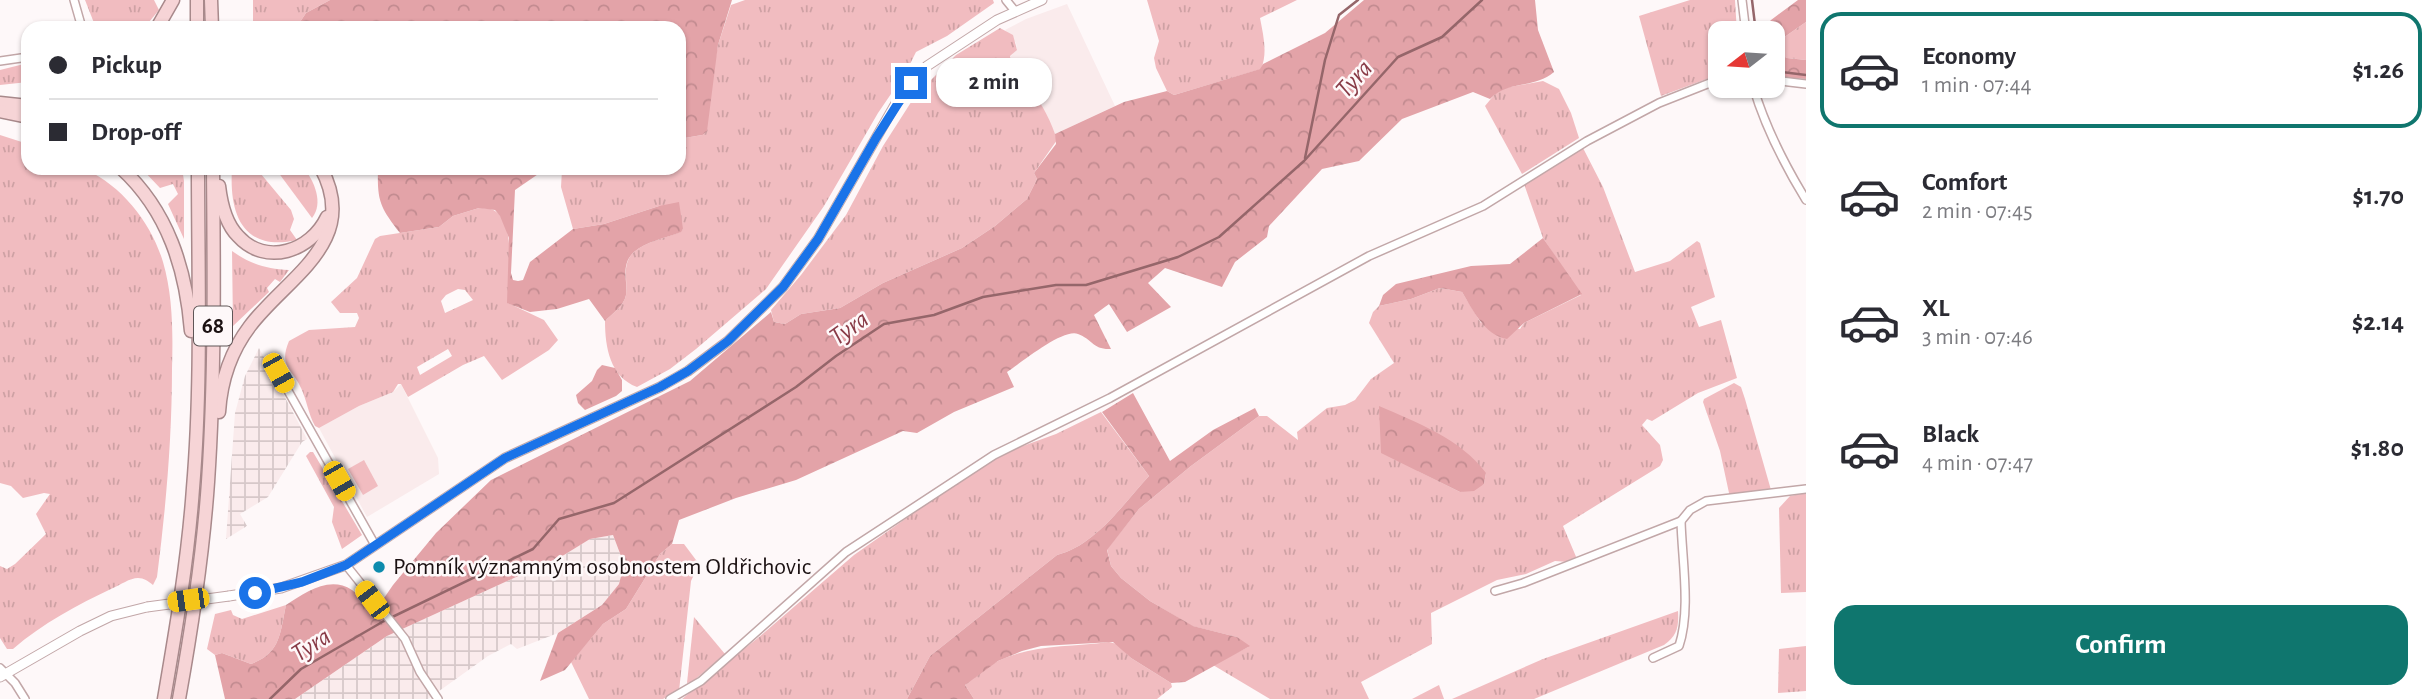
<!DOCTYPE html>
<html lang="en">
<head>
<meta charset="utf-8">
<style>
  body { margin:0; font-family:"Alegreya Sans",sans-serif; background:#f2f2f3; color:#2b2b33; height:100vh; display:flex; flex-direction:column; font-size:26px; white-space:nowrap }
  * { box-sizing:border-box; margin:0 }
  p { font-size:23px; color:#7c7c81 }
  .icon { flex:none; width:38px; height:38px; fill:none; stroke:currentColor; stroke-width:2; stroke-linecap:round; stroke-linejoin:round }
  .map { position:relative; flex:1; overflow:hidden }
  .drawer { display:flex; flex-direction:column; background:#fff; width:630px }
  .drawer>* { flex:none }
  .hud { position:absolute; left:21px; top:21px; width:665px; height:154px; border-radius:21px; box-shadow:0 2px 5px #0004; display:grid; align-content:center; height:154px; padding:0 28px; background:#fff }
  .needle { width:46px; rotate:253deg }
  .fabs { position:absolute; left:1708px; top:21px; display:grid; gap:14px }
  .fabs a { display:grid; place-items:center; width:77px; height:77px; border-radius:14px; background:#fff; box-shadow:0 2px 5px #0004; font-size:35px }
  .end { position:absolute; width:32px; height:32px; margin:-16px; border:9px solid #1a73e8; background:#fff; box-shadow:0 0 0 4px #fff }
  .from { border-radius:50% }
  .bubble { position:absolute; height:49px; border-radius:21px; background:#fff; box-shadow:0 2px 5px #0004; font-size:23px; font-weight:700; line-height:49px; text-align:center }
  .car { position:absolute; width:21px; height:42px; margin:-21px -10px; border-radius:9px; box-shadow:0 0 5px 2px #0007; background:linear-gradient(#f5c518 24%,#345 0 40%,#f5c518 0 76%,#345 0 86%,#f5c518 0) }
  .hud b { display:flex; align-items:center; gap:24px; height:66px; font-size:26px }
  .hud b+b { border-top:2px solid #e1e1e2 }
  .hud i { width:18px; height:18px; background:#2b2b33 }
  ul { padding:12px 0 0; list-style:none }
  li { display:flex; align-items:center; gap:21px; height:116px; margin:0 14px 10px; padding:0 14px; border:4px solid transparent; border-radius:21px }
  li div { flex:1 }
  li b { display:block; font-size:26px }
  li em { font-style:normal; font-weight:700 }
  li.current { border-color:#0f766e }
  li>.icon { width:63px; height:63px; stroke-width:1.5 }
  .button { display:flex; gap:14px; margin-top:auto; padding:14px 28px }
  .button a { flex:1; height:80px; border-radius:21px; background:#0f766e; color:#fff; font-size:28px; font-weight:700; line-height:80px; text-align:center }
  main { display:flex; flex:1; min-height:0 }
  .map>svg:first-child { display:block }
  .built { fill:#faebec }
  .industrial { fill:url(#industrial-grid) }
  .grass { fill:url(#grass-tufts); fill-rule:evenodd }
  .forest { fill:url(#forest-crowns) }
  .pitch { fill:#f1bcc0 }
  .lines { fill:none; stroke-linecap:round; stroke-linejoin:round }
  .stream { stroke:#95666a; stroke-width:2.5 }
  .minor-casing { stroke:#c2a7a8; stroke-width:10 }
  .tertiary-casing { stroke:#c2a7a8; stroke-width:11 }
  .trunk-casing { stroke:#a8898b; stroke-width:15 }
  .minor { stroke:#fff; stroke-width:7 }
  .tertiary { stroke:#fff; stroke-width:9 }
  .trunk { stroke:#f6d4d6; stroke-width:12 }
  .tertiary-bridge-casing { stroke:#c2a7a8; stroke-width:11; stroke-linecap:butt }
  .tertiary-bridge { stroke:#fff; stroke-width:9 }
  .route { stroke:#1a73e8; stroke-width:9 }
  .poi-dot { fill:#0e8bad; stroke:#fef8f9; stroke-width:2.5 }
  .labels { text-anchor:middle; dominant-baseline:central; stroke-width:5; stroke-linejoin:round; paint-order:stroke }
  .shield { fill:#fef8f9; stroke:#5f5657; stroke-width:2 }
  .shield-label { font-size:23px; font-weight:bold; fill:#1b1112 }
  .poi-label { font-size:24px; fill:#1b1112; stroke:#fef8f9; text-anchor:start }
  .water-label { font-size:26px; font-style:italic; fill:#893b47; stroke:#fef8f9 }
</style>
</head>
<body>
<main>
<div class="map">
<svg width="1806" height="699" viewBox="0 0 1806 699">
  <defs>
    <pattern id="industrial-grid" width="8" height="8" patternUnits="userSpaceOnUse" patternTransform="scale(1.75)"><rect width="8" height="8" fill="#faebec"/><path d="M0 4h8M4 0v8" fill="none" stroke="#d6c8c9"/></pattern>
    <pattern id="grass-tufts" width="24" height="20" patternUnits="userSpaceOnUse" patternTransform="scale(1.75)"><rect width="24" height="20" fill="#f1bcc0"/><path d="M3 7l-1-3M5 7V3M7 7l1-3M15 17l-1-3M17 17v-4M19 17l1-3" fill="none" stroke="#cea1a4"/></pattern>
    <pattern id="forest-crowns" width="20" height="18" patternUnits="userSpaceOnUse" patternTransform="scale(1.75)"><rect width="20" height="18" fill="#e3a3a8"/><path d="M2 6a3 3 0 1 1 6 0M12 15a3 3 0 1 1 6 0" fill="none" stroke="#c28b90"/></pattern>
  </defs>
  <rect width="100%" height="100%" fill="#fef8f9"/>
  <g class="built">
    <path d="M1067 4 1115 106 1055 134 1040 103 1024 80 1017 74 1010 61V57L1017 49 1016 43 1005 30 1026 19Z"/>
    <path d="M401 384 438 458 439 474 367 517 319 428 359 406 393 392Z"/>
  </g>
  <g class="industrial">
    <path d="M259 348 307 439 302 442 268 497 240 514 247 526 226 539 235 413 245 376Z"/>
    <path d="M613 535 624 564 619 584 602 605 558 633 517 649 511 644 488 656 428 699H295L387 636 564 555 590 539Z"/>
  </g>
  <g class="grass">
    <path d="M85 0H154L159 10 144 28H96Z"/>
    <path d="M253 0H330L306 13 296 28H253Z"/>
    <path d="M745 0H993L994 3 947 36 916 52 906 72 878 113 824 206 766 289 696 349 670 369 637 387C610 377 605 347 605 321 612 314 624 306 626 295 628 280 621 264 634 252 645 242 666 238 680 232L683 229 659 206 604 224 573 229 561 187 562 170 565 168H679V139L702 135 718 45 731 5Z"/>
    <path d="M1147 0H1297L1260 18C1263 34 1268 53 1261 69L1174 95 1167 91 1156 68 1154 58 1159 41Z"/>
    <path d="M1690 0H1735L1737 33H1720V74L1661 96 1639 16Z"/>
    <path d="M1806 22V60L1787 58 1773 52V45Z"/>
    <path d="M1000 28 1013 35 1017 50 1010 56C1012 72 1023 77 1031 89 1042 104 1052 123 1057 140L1034 173 1037 179 1027 199 995 226 962 248 883 283 840 308 801 314 785 324 774 322 771 310 801 275 846 215 883 146 915 96 956 55Z"/>
    <path d="M28 63V82L0 85V70Z"/>
    <path d="M1543 81 1559 89 1571 113 1579 138 1522 174 1485 106 1499 89Z"/>
    <path d="M0 135 28 144V168C43 168 74 164 86 170 123 186 152 225 163 262 173 296 173 334 172 369 172 438 166 507 157 577L153 585C148 581 144 578 138 578 130 578 120 585 113 588 77 605 43 623 13 649H7L0 638V566L7 569 15 564 46 534 36 514 50 494 44 493 23 498 11 486 0 483Z"/>
    <path d="M1583 148 1603 187 1635 272 1670 261 1697 241 1700 243 1715 297 1691 307 1699 327 1721 320 1737 378 1698 393 1652 421 1647 419 1642 425 1660 445 1663 460 1660 466 1563 526 1577 559 1568 562 1555 561 1526 574 1497 580 1431 613 1432 644 1361 682 1369 699H1270L1213 665 1248 647 1237 637 1192 626 1150 601 1121 578 1111 566 1107 549 1139 509 1191 466 1259 416H1267L1298 440 1297 432 1327 408 1345 405 1355 400 1371 379 1394 363 1369 323 1373 312 1379 306 1411 299 1440 288 1462 292 1481 323 1520 329 1524 323 1581 295 1543 238 1524 184ZM1418 471 1486 473 1484 484 1460 492Z"/>
    <path d="M141 168H182L184 181V239L168 204 178 194 173 184 160 188Z"/>
    <path d="M232 168H256L291 210 294 219 290 230 297 240C243 252 229 215 232 168Z"/>
    <path d="M275 168H304C314 181 324 203 312 218Z"/>
    <path d="M479 208C483 208 491 208 495 211 517 224 508 282 508 303L544 320 558 340 549 350 502 380 484 356 463 365 408 397 401 384H398L393 392 359 406 319 428 315 426C308 413 307 401 301 388 293 369 278 367 289 341L309 330 355 327 359 318 357 313H340L331 302 357 278 375 239 380 236 439 227 453 216ZM458 289 465 290 473 300 445 313 441 301 446 295ZM448 349 452 356 420 375 417 367Z"/>
    <path d="M232 251C250 264 267 269 289 270L280 282 275 279 267 288 269 292 233 326Z"/>
    <path d="M1734 383 1741 387 1745 399 1771 490 1730 495 1729 493 1720 451 1703 402 1704 399Z"/>
    <path d="M1101 412 1149 476C1123 504 1096 545 1057 555L930 656 907 699H682L759 637 854 555 935 498 1006 452 1056 434Z"/>
    <path d="M310 452H313L362 535 342 549 332 522 334 507 306 456Z"/>
    <path d="M1806 493V592L1781 593 1779 508 1790 496Z"/>
    <path d="M672 544H684L699 564 691 581 679 691 663 699H589L571 662 603 624 626 609 660 554Z"/>
    <path d="M286 605C280 633 281 653 251 664L222 653 215 655 207 649 215 614 231 610 233 615 242 619Z"/>
    <path d="M1678 611C1679 627 1677 636 1664 645L1534 699H1452L1543 659Z"/>
    <path d="M694 617 725 654 692 682 687 683Z"/>
    <path d="M1109 642 1117 644 1131 658 1171 683 1172 687 1157 699H974L965 685C1008 642 1055 649 1109 642Z"/>
    <path d="M1806 646V691L1778 693 1779 649Z"/>
    <path d="M1439 685 1444 699H1412Z"/>
  </g>
  <g class="forest">
    <path d="M330 0H732L718 45 707 131 702 135 679 139V28H296L306 13Z"/>
    <path d="M1364 0H1535L1538 30 1554 72C1534 89 1509 80 1490 99L1473 92 1402 119 1359 161 1322 169 1269 226 1267 237 1235 262 1222 287 1165 268 1148 283 1171 307 1127 332 1109 304 1094 315 1111 349C1093 350 1092 339 1078 334 1063 328 1021 363 1007 372L1014 387 954 412 917 433 903 431 796 480 736 498 679 520 672 544 660 554 626 609 603 624 565 670 540 681 558 633 602 605 619 584 624 564 613 535 590 539 564 555 387 636 295 699H225L215 655 222 653 251 664C281 653 280 633 286 605 305 593 329 575 352 590 359 595 366 603 373 609L382 601 393 585 436 533 491 480 690 381 771 312 774 322 785 324 801 314 840 308 883 283 962 248 995 226 1027 199 1037 179 1034 173 1056 144 1055 134 1124 102 1167 91 1174 95 1260 69 1263 64 1325 33Z"/>
    <path d="M1798 0H1806V22L1773 45V33H1760L1771 20Z"/>
    <path d="M1773 51 1787 58 1806 60V79L1773 77Z"/>
    <path d="M378 168H547L515 190 511 273 513 280 518 281 523 280 530 262 573 229 604 224 659 206 679 202 683 229 681 232C666 238 645 242 634 252 620 265 628 280 626 295 624 306 612 314 605 321L589 299 557 309 530 312 507 303 509 238 500 216 495 210 479 208 453 216 439 227 400 233C380 207 377 201 378 168Z"/>
    <path d="M1543 238 1582 294 1524 323 1507 339C1484 335 1473 310 1462 292L1440 288 1411 299 1379 306 1383 295 1396 284 1471 266 1510 264Z"/>
    <path d="M602 365 615 368 622 380V391L616 396 585 410 578 403 576 395 592 381 597 370Z"/>
    <path d="M1133 393 1170 461 1213 430 1255 408 1259 416 1191 466 1139 509 1107 550 1111 566 1121 578 1150 601 1193 626 1237 637 1250 646 1185 682 1171 683 1131 658 1113 642 1041 646 1022 651 998 661 965 685 974 699H907L930 656 1057 555C1096 545 1123 504 1149 476L1102 412Z"/>
    <path d="M1379 406C1416 422 1461 439 1486 473L1484 484 1474 491 1460 492 1381 453Z"/>
  </g>
  <path class="pitch" d="M364 460 378 486 363 495 348 469Z"/>
  <g class="lines">
    <g class="stream">
      <path d="M1752 0 1756 33"/>
      <path d="M1773 71 1806 75"/>
      <path d="M1305 158 1325 60 1339 15 1358 0"/>
      <path d="M270 699 301 669 384 621 533 549 559 519 614 503 796 387 836 356 884 324 934 315 983 297 1056 285H1086L1178 257 1219 237 1304 161 1398 57 1442 37 1482 0"/>
    </g>
    <defs>
      <g id="minor">
        <path d="M74 0 82 28"/>
        <path d="M1006 0 1015 11"/>
        <path d="M1742 0 1746 33"/>
        <path d="M0 61 28 57"/>
        <path d="M1773 80 1806 84"/>
        <path d="M1753 86C1765 127 1784 164 1806 200"/>
        <path d="M278 373 375 545"/>
        <path d="M346 565 405 639 420 672 438 699"/>
        <path d="M1495 591 1523 583 1681 521"/>
        <path d="M1653 658 1679 646C1691 610 1682 560 1681 521L1690 510 1706 501 1806 489"/>
        <path d="M0 668 15 683 25 699"/>
        <path d="M670 699 701 681 846 552 994 455 1110 398 1369 256 1483 206 1587 141 1659 103 1720 79"/>
      </g>
      <g id="tertiary">
        <path d="M229 596 281 588 346 565 505 458 660 387 688 371 728 341 783 287 818 239 895 105 927 66 997 20 1042 0"/>
        <path d="M0 677 80 631 111 616 147 607"/>
      </g>
      <g id="trunk">
        <path d="M197 0V28"/>
        <path d="M211 0 212 28"/>
        <path d="M157 28 173 0"/>
        <path d="M0 103 28 106"/>
        <path d="M0 111 28 117"/>
        <path d="M121 168C168 211 186 269 191 331"/>
        <path d="M219 186C221 203 225 223 238 236 266 267 311 251 327 217"/>
        <path d="M219 412C221 381 231 351 250 326 287 277 361 242 321 168"/>
        <path d="M164 699C176 629 188 559 193 488 202 382 198 274 198 168"/>
        <path d="M179 699C192 627 203 555 208 482 215 378 214 273 213 168"/>
      </g>
    </defs>
    <use href="#minor" class="minor-casing"/>
    <use href="#tertiary" class="tertiary-casing"/>
    <use href="#trunk" class="trunk-casing"/>
    <use href="#minor" class="minor"/>
    <use href="#tertiary" class="tertiary"/>
    <use href="#trunk" class="trunk"/>
    <defs>
      <path id="tertiary-bridge" d="M147 607 229 596"/>
    </defs>
    <use href="#tertiary-bridge" class="tertiary-bridge-casing"/>
    <use href="#tertiary-bridge" class="tertiary-bridge"/>
  </g>
  <g class="lines">
    <path class="route" d="M255 593 302 582 346 565 505 458 660 387 688 371 728 341 783 287 818 239 876 138 911 83"/>
  </g>
  <circle class="poi-dot" cx="379" cy="567" r="7"/>
  <g class="labels">
    <rect class="shield" x="194" y="306.5" width="38" height="39" rx="5"/>
    <g class="shield-label">
      <text x="213" y="326">68</text>
    </g>
    <g class="poi-label">
      <text x="393" y="567">Pomník významným osobnostem Oldřichovic</text>
    </g>
    <g class="water-label">
      <text transform="translate(1354 79) rotate(-48)">Tyra</text>
      <text transform="translate(849 328) rotate(-35)">Tyra</text>
      <text transform="translate(311 645) rotate(-33)">Tyra</text>
    </g>
  </g>
</svg>
<div class="fabs">
<a><svg class="needle" viewBox="-14 -14 28 28"><path d="M0-13l5 13h-10z" fill="#e53935"/><path d="M0 13l5-13h-10z" fill="#7c7c81"/></svg></a>
</div>
<i class="end from" style="left:255px;top:593px"></i>
<i class="end" style="left:911px;top:83px"></i>
<div class="bubble" style="left:936px;top:58px;width:116px">2 min</div>
<i class="car" style="left:278px;top:373px;rotate:151deg"></i>
<i class="car" style="left:339px;top:481px;rotate:150deg"></i>
<i class="car" style="left:188px;top:600px;rotate:262deg"></i>
<i class="car" style="left:372px;top:600px;rotate:323deg"></i>
<div class="hud">
<b><i class="from"></i>Pickup</b>
<b><i></i>Drop-off</b>
</div>
</div>
<section class="drawer">
<ul>
<li class="current"><svg class="icon" aria-label="car" viewBox="0 0 24 24"><path d="M5 17H2v-5l4-1 3-4h7l3 4 3 1v5h-3M9 17h6M6 11h13"/><circle cx="7" cy="17" r="2"/><circle cx="17" cy="17" r="2"/></svg><div><b>Economy</b><p>1 min · 07:44</p></div><em>$1.26</em></li>
<li><svg class="icon" aria-label="car" viewBox="0 0 24 24"><path d="M5 17H2v-5l4-1 3-4h7l3 4 3 1v5h-3M9 17h6M6 11h13"/><circle cx="7" cy="17" r="2"/><circle cx="17" cy="17" r="2"/></svg><div><b>Comfort</b><p>2 min · 07:45</p></div><em>$1.70</em></li>
<li><svg class="icon" aria-label="car" viewBox="0 0 24 24"><path d="M5 17H2v-5l4-1 3-4h7l3 4 3 1v5h-3M9 17h6M6 11h13"/><circle cx="7" cy="17" r="2"/><circle cx="17" cy="17" r="2"/></svg><div><b>XL</b><p>3 min · 07:46</p></div><em>$2.14</em></li>
<li><svg class="icon" aria-label="car" viewBox="0 0 24 24"><path d="M5 17H2v-5l4-1 3-4h7l3 4 3 1v5h-3M9 17h6M6 11h13"/><circle cx="7" cy="17" r="2"/><circle cx="17" cy="17" r="2"/></svg><div><b>Black</b><p>4 min · 07:47</p></div><em>$1.80</em></li>
</ul>
<div class="button"><a>Confirm</a></div>
</section>
</main>
</body>
</html>
